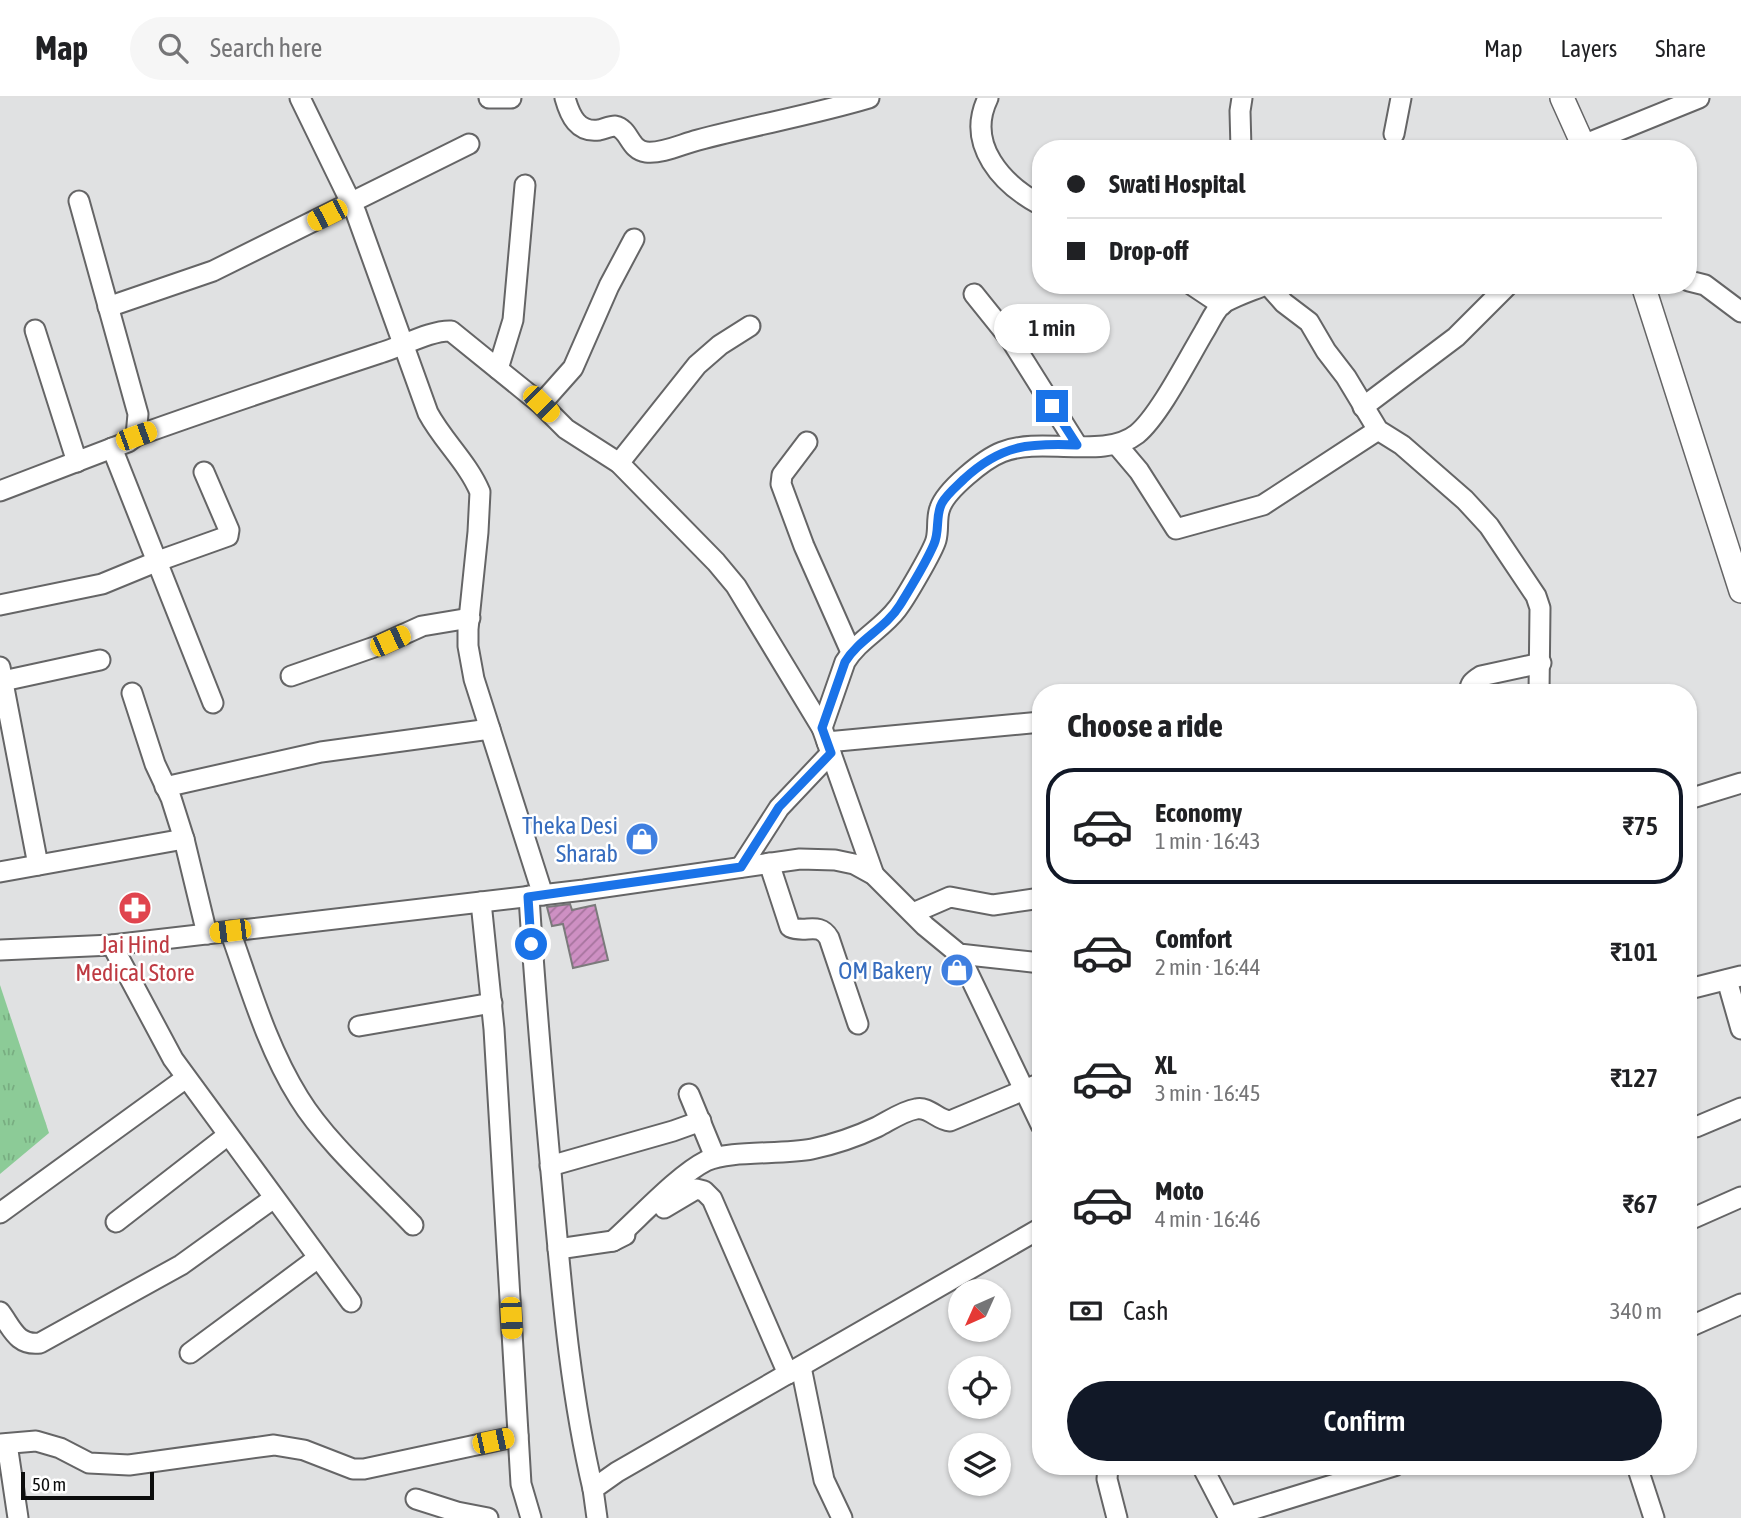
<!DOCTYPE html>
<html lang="en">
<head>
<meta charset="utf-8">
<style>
  body { margin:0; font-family:"Asap Condensed",sans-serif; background:#f6f6f6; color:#202124; height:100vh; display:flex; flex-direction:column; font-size:26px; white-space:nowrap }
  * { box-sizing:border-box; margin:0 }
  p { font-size:23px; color:#757577 }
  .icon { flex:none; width:38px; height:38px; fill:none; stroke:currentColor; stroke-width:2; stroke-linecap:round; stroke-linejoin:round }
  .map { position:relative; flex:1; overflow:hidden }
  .panel { position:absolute; left:1032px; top:586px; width:665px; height:791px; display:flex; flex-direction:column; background:#fff; border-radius:28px; box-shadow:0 2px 5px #0004 }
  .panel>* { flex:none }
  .hud { position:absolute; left:1032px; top:42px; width:665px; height:154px; border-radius:28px; box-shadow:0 2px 5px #0004; display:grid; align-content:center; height:154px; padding:0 35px; background:#fff }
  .needle { width:46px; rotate:225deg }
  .buttons { position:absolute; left:948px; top:1181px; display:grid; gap:14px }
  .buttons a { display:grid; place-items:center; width:63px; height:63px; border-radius:50%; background:#fff; box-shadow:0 2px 5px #0004; font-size:35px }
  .scale { position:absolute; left:21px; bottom:18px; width:133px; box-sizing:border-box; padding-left:7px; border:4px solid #0c0d0d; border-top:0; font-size:19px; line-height:24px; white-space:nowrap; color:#0c0d0d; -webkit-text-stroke:5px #fff; paint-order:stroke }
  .end { position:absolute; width:32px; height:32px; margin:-16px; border:9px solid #1a73e8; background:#fff; box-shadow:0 0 0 4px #fff }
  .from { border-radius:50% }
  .bubble { position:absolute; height:49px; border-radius:24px; background:#fff; box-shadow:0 2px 5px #0004; font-size:23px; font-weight:600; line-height:49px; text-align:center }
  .car { position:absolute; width:21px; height:42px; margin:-21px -10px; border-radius:9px; box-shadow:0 0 5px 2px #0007; background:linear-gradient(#f5c518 24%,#345 0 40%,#f5c518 0 76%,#345 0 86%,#f5c518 0) }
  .hud b { display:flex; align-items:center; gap:24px; height:66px; font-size:26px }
  .hud b+b { border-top:2px solid #e0e0e0 }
  .hud i { width:18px; height:18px; background:#202124 }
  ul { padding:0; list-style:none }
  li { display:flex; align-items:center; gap:21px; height:116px; margin:0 14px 10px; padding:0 21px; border:4px solid transparent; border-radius:28px }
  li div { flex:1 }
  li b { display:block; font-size:26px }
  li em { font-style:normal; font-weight:600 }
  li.active { border-color:#111827 }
  li>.icon { width:63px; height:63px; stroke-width:1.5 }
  h2 { padding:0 35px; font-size:32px; line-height:84px }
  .pay { display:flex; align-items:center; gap:18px; height:77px; padding:0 35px; font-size:26px }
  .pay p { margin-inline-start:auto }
  .cta { display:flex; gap:14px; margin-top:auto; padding:14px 35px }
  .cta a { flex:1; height:80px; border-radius:42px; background:#111827; color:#fff; font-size:28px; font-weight:600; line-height:80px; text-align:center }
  header { display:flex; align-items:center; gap:42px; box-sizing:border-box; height:98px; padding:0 35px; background:#fff; border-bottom:2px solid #e0e0e0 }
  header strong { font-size:33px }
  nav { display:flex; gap:38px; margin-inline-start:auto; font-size:24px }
  .search { width:490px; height:63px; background:#f6f6f6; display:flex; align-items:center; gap:18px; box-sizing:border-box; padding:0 24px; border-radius:38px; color:#757577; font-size:26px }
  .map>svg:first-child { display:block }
  .park { fill:url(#park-tufts) }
  .building { fill:url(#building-hatch); stroke:#7b7a7b; stroke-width:2 }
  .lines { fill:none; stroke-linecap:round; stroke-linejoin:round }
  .minor-casing { stroke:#656566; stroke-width:23 }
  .major-casing { stroke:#656566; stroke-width:26 }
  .minor { stroke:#fff; stroke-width:19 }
  .major { stroke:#fff; stroke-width:23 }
  .route { stroke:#1a73e8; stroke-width:9 }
  .labels { text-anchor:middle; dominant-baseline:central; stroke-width:5; stroke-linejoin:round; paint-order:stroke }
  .shop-label { font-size:24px; fill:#366cbe; stroke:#fff; text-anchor:end }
  .health-label { font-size:24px; fill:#be3a42; stroke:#fff }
</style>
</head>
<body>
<header>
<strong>Map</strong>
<div class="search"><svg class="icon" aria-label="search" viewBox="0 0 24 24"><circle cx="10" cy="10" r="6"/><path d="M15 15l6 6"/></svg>Search here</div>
<nav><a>Map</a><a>Layers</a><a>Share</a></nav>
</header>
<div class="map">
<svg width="1741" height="1420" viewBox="0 0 1741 1420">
  <defs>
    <pattern id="park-tufts" width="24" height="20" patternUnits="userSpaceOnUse" patternTransform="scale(1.75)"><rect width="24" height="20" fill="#8ccb97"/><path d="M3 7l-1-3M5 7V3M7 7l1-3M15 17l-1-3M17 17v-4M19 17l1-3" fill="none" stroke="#78ad81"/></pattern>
    <pattern id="building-hatch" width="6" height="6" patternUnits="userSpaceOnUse" patternTransform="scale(1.75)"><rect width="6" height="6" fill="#ce90c3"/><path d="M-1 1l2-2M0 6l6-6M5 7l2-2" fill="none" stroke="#a6749d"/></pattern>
  </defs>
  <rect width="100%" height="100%" fill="#e0e1e2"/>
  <path class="park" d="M0 887 49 1035 0 1076Z"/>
  <path class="building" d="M570 806 572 812 595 807 608 862 573 870 563 826 552 828 547 809Z"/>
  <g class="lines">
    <defs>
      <g id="minor">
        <path d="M300 0 356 115 428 315C443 343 468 365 480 394L478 434 468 531V548L474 581 543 797"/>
        <path d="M489 0H511"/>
        <path d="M565 0C570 18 578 35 599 32 604 31 610 28 615 28 630 31 629 52 646 54 662 56 682 46 698 42 754 27 812 17 869 0"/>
        <path d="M988 0C965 47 1003 87 1041 107"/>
        <path d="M1394 36 1401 0"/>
        <path d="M1583 47 1699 0"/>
        <path d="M1241 51 1240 13 1242 0"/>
        <path d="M1689 183 1705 187 1741 214"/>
        <path d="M1192 187 1222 207"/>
        <path d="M1268 187 1284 205 1309 224 1326 253 1346 279 1378 332 1402 347 1465 402 1489 428 1536 498 1540 510 1539 595"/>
        <path d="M974 196 1011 242 1077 347"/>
        <path d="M108 209 213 173 469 46"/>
        <path d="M35 232 77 364"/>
        <path d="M498 271 513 222 525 87"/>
        <path d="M541 306 573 270 609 188 634 141"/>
        <path d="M1363 309 1456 239 1508 187"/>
        <path d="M136 338C217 309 298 282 380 255 401 249 431 232 451 233L541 306 566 331 619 365 716 464 736 488 822 630 874 777"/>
        <path d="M807 344 782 377 781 386 804 448 851 554"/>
        <path d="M1117 347 1139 373 1176 431 1263 407 1378 332"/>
        <path d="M112 350 213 605"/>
        <path d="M619 365 697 267 720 247 750 228"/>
        <path d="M0 393 128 344 136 338 138 316 79 103"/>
        <path d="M0 507 102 486 158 463 228 438 229 432 204 374"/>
        <path d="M0 569 38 767"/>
        <path d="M291 578 380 547 422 528 470 520"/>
        <path d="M3 583 100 562"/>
        <path d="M132 595 155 666 171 700 184 741 207 836"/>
        <path d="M1470 595C1469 586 1473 583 1481 578L1541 565"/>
        <path d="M822 630 845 564C858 542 882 531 897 511 905 501 933 453 936 442 939 431 936 420 940 410 946 392 984 361 1002 354 1042 338 1104 362 1137 336 1159 318 1188 261 1204 234 1209 226 1214 214 1221 207 1229 200 1254 192 1265 187"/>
        <path d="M827 644 1041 624"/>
        <path d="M165 689 321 654 490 631"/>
        <path d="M1689 701 1741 685"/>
        <path d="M769 765 790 829C805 836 819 823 829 840L858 926"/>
        <path d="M741 769 779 710 831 655"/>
        <path d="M0 774 184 741"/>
        <path d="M529 798C535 898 544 997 553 1096 562 1194 570 1294 593 1391"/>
        <path d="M481 804 494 931 521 1386 531 1420"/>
        <path d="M913 815 950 799 993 807 1041 800"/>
        <path d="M230 833C250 889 267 949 299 1000 326 1044 377 1089 413 1127"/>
        <path d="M112 847 173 961 351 1204"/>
        <path d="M0 852 112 847 584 792 800 761 835 762 854 766 874 777 925 828 959 856 1041 865"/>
        <path d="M959 856 1041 1027"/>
        <path d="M1727 882 1741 931"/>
        <path d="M1689 891 1741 878"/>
        <path d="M359 928 492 905"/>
        <path d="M689 996 715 1059"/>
        <path d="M1696 1029 1741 1010"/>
        <path d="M550 1068 673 1033 701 1023"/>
        <path d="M664 1110 696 1091 704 1093 712 1101 788 1276"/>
        <path d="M0 1115 186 980"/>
        <path d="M1689 1122 1741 1099"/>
        <path d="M116 1124 228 1037"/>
        <path d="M613 1143C638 1121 678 1077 706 1063 729 1052 782 1057 812 1051 835 1046 856 1039 877 1029 889 1023 903 1013 916 1011 929 1008 937 1022 950 1023L1041 985"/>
        <path d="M558 1151 613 1143 625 1137"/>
        <path d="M0 1214C12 1230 17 1248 40 1245L181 1167 274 1100"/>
        <path d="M1689 1229 1741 1206"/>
        <path d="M190 1255 318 1160"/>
        <path d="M801 1269 824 1382 842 1420"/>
        <path d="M0 1346 36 1343 60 1350 89 1365 129 1367 274 1347 304 1352 353 1371H364L518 1338"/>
        <path d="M7 1346 18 1420"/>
        <path d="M1108 1368 1107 1381 1117 1420"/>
        <path d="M1202 1368 1229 1420"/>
        <path d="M1637 1368 1654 1420"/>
        <path d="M416 1401 457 1414 488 1420"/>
        <path d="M1228 1419 1394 1368"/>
        <path d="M597 1420 593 1391 617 1374 1041 1130"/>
      </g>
      <g id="major">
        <path d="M1562 0 1585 51"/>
        <path d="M1643 187 1741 493"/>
      </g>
    </defs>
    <use href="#minor" class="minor-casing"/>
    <use href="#major" class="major-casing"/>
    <use href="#minor" class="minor"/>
    <use href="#major" class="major"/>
  </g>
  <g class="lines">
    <path class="route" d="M531 846 528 799 741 769 779 709 831 655 822 630 845 564C859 541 886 530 900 507 912 487 925 467 934 446 940 433 935 417 942 405 947 396 957 388 964 381 1001 347 1028 345 1077 347L1052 308"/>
  </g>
  <defs>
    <symbol id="shop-disc" viewBox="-11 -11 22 22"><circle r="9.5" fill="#3f7fe0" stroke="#fff"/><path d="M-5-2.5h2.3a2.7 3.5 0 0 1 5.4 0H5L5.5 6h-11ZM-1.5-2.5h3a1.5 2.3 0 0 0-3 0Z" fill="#fff"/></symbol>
    <symbol id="pharmacy-disc" viewBox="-11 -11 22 22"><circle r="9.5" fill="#e0444e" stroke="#fff"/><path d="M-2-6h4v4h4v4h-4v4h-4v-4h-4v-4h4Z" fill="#fff"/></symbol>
  </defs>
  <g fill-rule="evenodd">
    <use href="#shop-disc" x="623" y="722" width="38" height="38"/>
    <use href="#pharmacy-disc" x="116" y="791" width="38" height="38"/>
    <use href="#shop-disc" x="938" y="853" width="38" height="38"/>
  </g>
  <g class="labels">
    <g class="shop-label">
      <text x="618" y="727">Theka Desi<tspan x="618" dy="28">Sharab</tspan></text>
      <text x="932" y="872">OM Bakery</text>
    </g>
    <g class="health-label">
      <text x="135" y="846">Jai Hind<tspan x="135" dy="28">Medical Store</tspan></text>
    </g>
  </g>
</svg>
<div class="buttons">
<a><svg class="needle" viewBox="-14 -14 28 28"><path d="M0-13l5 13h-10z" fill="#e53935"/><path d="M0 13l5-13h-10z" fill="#757577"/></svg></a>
<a><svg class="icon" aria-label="locate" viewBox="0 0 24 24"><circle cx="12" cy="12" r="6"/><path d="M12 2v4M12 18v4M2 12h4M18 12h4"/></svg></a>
<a><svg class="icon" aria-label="layers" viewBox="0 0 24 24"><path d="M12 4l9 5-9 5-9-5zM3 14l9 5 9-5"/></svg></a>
</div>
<div class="scale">50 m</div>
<i class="end from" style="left:531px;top:846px"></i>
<i class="end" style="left:1052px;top:308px"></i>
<div class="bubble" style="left:994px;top:206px;width:116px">1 min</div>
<i class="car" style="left:327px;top:117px;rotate:243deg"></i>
<i class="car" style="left:541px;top:306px;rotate:135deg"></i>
<i class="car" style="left:136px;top:338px;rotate:70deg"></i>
<i class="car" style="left:390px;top:543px;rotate:65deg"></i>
<i class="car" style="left:230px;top:833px;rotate:263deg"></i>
<i class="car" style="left:511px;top:1220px;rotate:177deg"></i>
<i class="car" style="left:493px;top:1343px;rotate:78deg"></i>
<div class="hud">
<b><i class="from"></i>Swati Hospital</b>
<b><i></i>Drop-off</b>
</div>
<section class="panel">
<h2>Choose a ride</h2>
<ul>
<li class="active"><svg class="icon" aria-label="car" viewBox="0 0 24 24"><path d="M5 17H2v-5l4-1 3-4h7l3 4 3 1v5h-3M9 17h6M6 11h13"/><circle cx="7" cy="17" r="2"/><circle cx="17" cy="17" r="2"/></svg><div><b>Economy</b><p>1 min · 16:43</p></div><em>₹75</em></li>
<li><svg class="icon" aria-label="car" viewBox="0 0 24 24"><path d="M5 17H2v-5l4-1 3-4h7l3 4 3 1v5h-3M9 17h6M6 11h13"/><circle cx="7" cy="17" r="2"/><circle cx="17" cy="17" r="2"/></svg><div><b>Comfort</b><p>2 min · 16:44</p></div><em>₹101</em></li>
<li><svg class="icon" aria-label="car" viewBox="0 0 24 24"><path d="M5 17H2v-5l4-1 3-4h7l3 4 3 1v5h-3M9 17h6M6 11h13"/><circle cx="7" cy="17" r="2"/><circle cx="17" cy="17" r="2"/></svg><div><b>XL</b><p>3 min · 16:45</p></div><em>₹127</em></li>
<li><svg class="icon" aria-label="car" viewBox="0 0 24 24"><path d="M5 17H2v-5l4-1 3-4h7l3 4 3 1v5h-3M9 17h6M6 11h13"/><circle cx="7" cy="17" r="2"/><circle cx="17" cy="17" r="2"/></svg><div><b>Moto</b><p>4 min · 16:46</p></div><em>₹67</em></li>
</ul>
<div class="pay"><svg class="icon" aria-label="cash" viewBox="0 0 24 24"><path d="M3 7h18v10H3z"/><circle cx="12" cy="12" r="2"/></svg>Cash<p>340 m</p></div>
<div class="cta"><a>Confirm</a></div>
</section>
</div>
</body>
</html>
